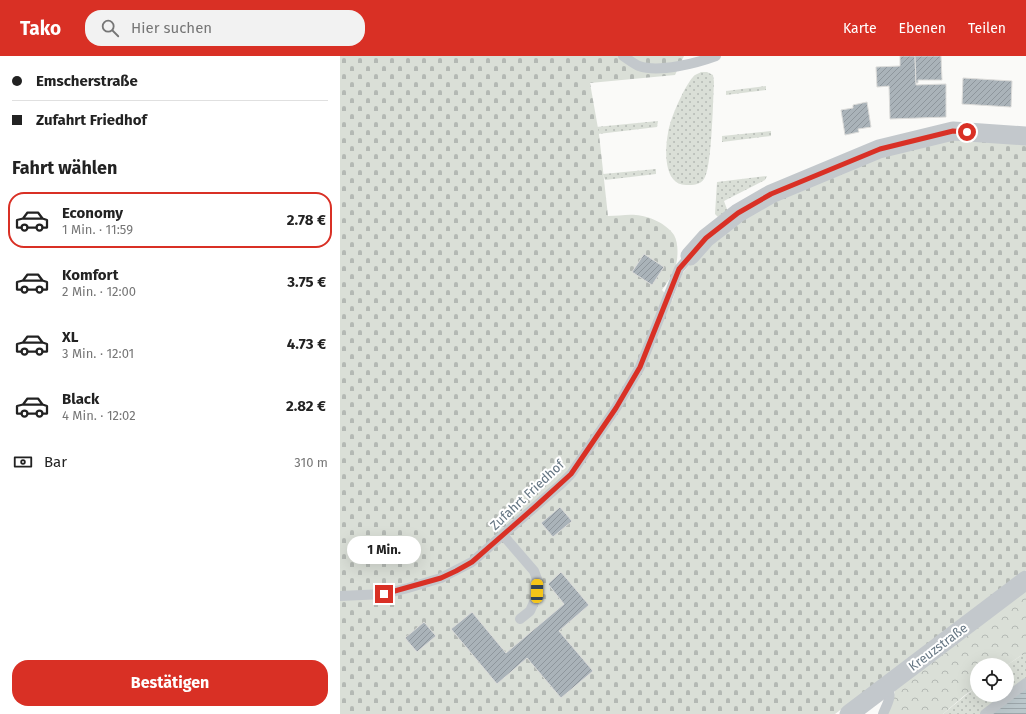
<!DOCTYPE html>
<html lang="de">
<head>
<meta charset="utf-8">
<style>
  body { margin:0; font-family:"Fira Sans",sans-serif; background:#f2f2f2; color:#222; height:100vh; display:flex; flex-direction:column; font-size:15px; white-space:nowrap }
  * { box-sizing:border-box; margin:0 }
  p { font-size:13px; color:#767676 }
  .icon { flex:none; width:22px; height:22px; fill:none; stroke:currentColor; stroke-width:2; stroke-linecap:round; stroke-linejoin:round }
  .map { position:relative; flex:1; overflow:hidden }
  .drawer { display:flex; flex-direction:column; background:#fff; width:340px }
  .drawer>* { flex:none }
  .hud { display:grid; align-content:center; height:88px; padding:0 12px; background:#fff }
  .fabs { position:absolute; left:630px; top:602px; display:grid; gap:8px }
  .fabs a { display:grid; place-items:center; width:44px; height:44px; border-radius:50%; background:#fff; box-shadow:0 4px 16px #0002; font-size:20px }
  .end { position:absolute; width:18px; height:18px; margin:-9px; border:5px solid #d93025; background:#fff; box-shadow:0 0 0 2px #fff }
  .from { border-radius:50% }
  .bubble { position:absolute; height:28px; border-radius:14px; background:#fff; box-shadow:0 4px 16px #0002; font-size:13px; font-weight:700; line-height:28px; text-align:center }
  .car { position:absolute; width:12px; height:24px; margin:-12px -6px; border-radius:5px; box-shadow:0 0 3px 1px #0007; background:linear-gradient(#f5c518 24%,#345 0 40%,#f5c518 0 76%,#345 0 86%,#f5c518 0) }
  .hud b { display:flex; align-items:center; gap:14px; height:38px; font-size:15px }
  .hud b+b { border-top:1px solid #e0e0e0 }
  .hud i { width:10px; height:10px; background:#222 }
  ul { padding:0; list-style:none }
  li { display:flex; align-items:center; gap:12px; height:56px; margin:0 8px 6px; padding:0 4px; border:2px solid transparent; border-radius:16px }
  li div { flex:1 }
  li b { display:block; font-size:15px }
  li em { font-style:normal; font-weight:700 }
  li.current { border-color:#d93025 }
  li>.icon { width:36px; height:36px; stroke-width:1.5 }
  h2 { padding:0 12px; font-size:18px; line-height:48px }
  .pay { display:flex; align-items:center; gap:10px; height:44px; padding:0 12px; font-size:15px }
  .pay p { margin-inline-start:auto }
  .button { display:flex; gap:8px; margin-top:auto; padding:8px 12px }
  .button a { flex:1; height:46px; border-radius:16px; background:#d93025; color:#fff; font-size:16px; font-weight:700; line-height:46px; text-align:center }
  header { display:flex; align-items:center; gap:24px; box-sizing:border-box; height:56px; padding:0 20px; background:#d93025; color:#fff }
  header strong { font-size:19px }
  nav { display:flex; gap:22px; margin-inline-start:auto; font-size:14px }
  .search { width:280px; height:36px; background:#f2f2f2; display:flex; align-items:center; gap:10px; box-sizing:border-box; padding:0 14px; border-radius:16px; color:#767676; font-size:15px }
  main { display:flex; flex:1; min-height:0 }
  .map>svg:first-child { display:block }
  .grass { fill:url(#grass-dots) }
  .forest { fill:url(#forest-crowns) }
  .cemetery { fill:url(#cemetery-stones) }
  .water { fill:url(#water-rules) }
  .building { fill:url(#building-hatch); stroke:#dcdcda }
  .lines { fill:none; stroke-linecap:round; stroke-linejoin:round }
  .lane { stroke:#c3c8cc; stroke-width:10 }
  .street { stroke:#c3c8cc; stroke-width:19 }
  .route { stroke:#d93025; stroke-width:5 }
  .labels { text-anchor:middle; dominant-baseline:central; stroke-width:4; stroke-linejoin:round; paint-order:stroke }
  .street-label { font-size:13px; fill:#657683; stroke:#fff }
</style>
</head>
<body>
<header>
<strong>Tako</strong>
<div class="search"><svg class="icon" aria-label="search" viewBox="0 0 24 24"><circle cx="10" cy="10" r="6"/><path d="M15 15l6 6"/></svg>Hier suchen</div>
<nav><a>Karte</a><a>Ebenen</a><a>Teilen</a></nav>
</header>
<main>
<section class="drawer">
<div class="hud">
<b><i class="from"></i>Emscherstraße</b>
<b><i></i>Zufahrt Friedhof</b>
</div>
<h2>Fahrt wählen</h2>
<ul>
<li class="current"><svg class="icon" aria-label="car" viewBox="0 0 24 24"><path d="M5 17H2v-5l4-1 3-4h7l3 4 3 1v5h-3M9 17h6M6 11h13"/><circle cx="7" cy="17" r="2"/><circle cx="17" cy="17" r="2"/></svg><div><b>Economy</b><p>1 Min. · 11:59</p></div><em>2.78 €</em></li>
<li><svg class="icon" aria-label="car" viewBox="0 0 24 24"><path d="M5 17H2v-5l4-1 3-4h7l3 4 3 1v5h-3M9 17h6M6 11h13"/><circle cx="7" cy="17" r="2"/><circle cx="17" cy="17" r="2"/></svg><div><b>Komfort</b><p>2 Min. · 12:00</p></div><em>3.75 €</em></li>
<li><svg class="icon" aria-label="car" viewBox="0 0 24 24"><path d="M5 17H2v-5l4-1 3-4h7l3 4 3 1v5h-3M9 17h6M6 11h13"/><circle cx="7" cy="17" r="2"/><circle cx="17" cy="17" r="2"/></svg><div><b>XL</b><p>3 Min. · 12:01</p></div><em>4.73 €</em></li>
<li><svg class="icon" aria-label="car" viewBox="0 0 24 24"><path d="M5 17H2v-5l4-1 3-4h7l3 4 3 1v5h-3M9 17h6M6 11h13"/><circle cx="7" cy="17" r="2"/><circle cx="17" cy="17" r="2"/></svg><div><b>Black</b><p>4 Min. · 12:02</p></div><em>2.82 €</em></li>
</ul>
<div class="pay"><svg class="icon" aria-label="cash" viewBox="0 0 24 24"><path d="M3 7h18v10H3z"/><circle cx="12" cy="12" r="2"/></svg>Bar<p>310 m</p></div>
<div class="button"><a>Bestätigen</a></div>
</section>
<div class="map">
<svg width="686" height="658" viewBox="0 0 686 658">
  <defs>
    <pattern id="grass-dots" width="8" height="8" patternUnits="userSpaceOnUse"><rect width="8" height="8" fill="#dadfd7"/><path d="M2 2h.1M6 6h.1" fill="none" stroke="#b4b9b4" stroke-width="1.8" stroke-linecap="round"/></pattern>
    <pattern id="forest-crowns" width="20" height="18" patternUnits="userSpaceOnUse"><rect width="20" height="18" fill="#dadfd7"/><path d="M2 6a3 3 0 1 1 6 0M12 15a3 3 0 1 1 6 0" fill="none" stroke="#b4b9b4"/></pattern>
    <pattern id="cemetery-stones" width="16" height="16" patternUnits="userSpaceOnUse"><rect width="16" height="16" fill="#dadfd7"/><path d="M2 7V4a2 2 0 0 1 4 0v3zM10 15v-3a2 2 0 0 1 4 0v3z" fill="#b4b9b4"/></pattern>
    <pattern id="water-rules" width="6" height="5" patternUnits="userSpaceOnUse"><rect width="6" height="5" fill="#bbc7cb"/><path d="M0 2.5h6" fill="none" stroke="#9ca6aa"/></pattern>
    <pattern id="building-hatch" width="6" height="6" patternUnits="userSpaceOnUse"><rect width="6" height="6" fill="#aab3b9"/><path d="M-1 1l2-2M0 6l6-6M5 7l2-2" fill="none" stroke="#8e969c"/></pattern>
  </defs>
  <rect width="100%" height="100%" fill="#fafaf8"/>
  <g class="grass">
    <path d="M361 16H367L373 19 374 26C373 44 372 113 364 123 360 129 353 129 347 129 323 130 325 93 328 77 330 63 344 31 353 21 355 18 358 18 361 16Z"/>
    <path d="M426 30V34L386 39V35Z"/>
    <path d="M318 65 317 71 258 78 256 71Z"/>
    <path d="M431 75V80L382 86V80Z"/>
    <path d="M316 113V118L265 124 263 118Z"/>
    <path d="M427 120 425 124 384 145 388 156 378 161 375 158 377 126Z"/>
    <path d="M682 599H686V624L667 638V609Z"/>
    <path d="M637 631V639H666L641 658H603L626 639Z"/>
  </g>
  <path class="forest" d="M686 532V599H682L667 609H637V631L625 639 603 658H546L554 639 555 633Z"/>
  <path class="cemetery" d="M0 0H344L335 19 250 27 259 78 268 160C278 160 287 158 296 159 309 160 327 168 334 179 339 187 338 204 335 213 332 220 326 228 322 234L332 245 342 218 361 194 417 152 541 96 614 79 686 84V514L495 658H0Z"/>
  <path class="water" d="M686 631V658H650Z"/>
  <g class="building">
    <path d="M560 0H575L576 29 606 28V61L550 63 549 30 537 31 536 11 560 10Z"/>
    <path d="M575 0H601L602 24H578V27H576Z"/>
    <path d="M623 22 672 25 671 51 622 48Z"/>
    <path d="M527 46 531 71 518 73 519 76 505 79 501 54 513 52V49Z"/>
    <path d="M304 198 324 211 312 229 292 216Z"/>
    <path d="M220 451 232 465 213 481 201 467Z"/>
    <path d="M221 516 249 549 219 575 253 615 221 642 187 602 157 628 111 573 132 556 166 597 224 548 208 528Z"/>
    <path d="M84 566 96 580 77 596 65 582Z"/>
  </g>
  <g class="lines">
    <g class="lane">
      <path d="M283 0C288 3 294 8 299 10 319 17 357 7 376 0"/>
      <path d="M163 479 194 515 197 523 195 544 190 555 180 563"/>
      <path d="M0 540 44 538 68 532 101 522 132 506 221 428 231 418 276 352 300 311 339 213 350 200"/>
      <path d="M543 658C547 648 553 640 547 630"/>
      <path d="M645 658 686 627"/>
    </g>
    <g class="street">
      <path d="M350 200 366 182 398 157 431 138 539 93 613 75 686 80"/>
      <path d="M509 658 686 524"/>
    </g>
  </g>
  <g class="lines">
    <path class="route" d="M44 538 101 522 116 515 132 506 196 450 231 418 276 352 300 311 339 213 366 182 398 157 431 138 540 93 613 75 627 76"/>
  </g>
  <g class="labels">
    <g class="street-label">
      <text transform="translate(187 439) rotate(-43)">Zufahrt Friedhof</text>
      <text transform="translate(598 591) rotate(-37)">Kreuzstraße</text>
    </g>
  </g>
</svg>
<div class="fabs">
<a><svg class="icon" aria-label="locate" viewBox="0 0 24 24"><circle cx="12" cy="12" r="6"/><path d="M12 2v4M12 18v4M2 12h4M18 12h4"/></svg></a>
</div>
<i class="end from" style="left:627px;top:76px"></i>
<i class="end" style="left:44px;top:538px"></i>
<div class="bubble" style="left:7px;top:480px;width:74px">1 Min.</div>
<i class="car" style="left:197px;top:535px;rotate:1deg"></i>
</div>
</main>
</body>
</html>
